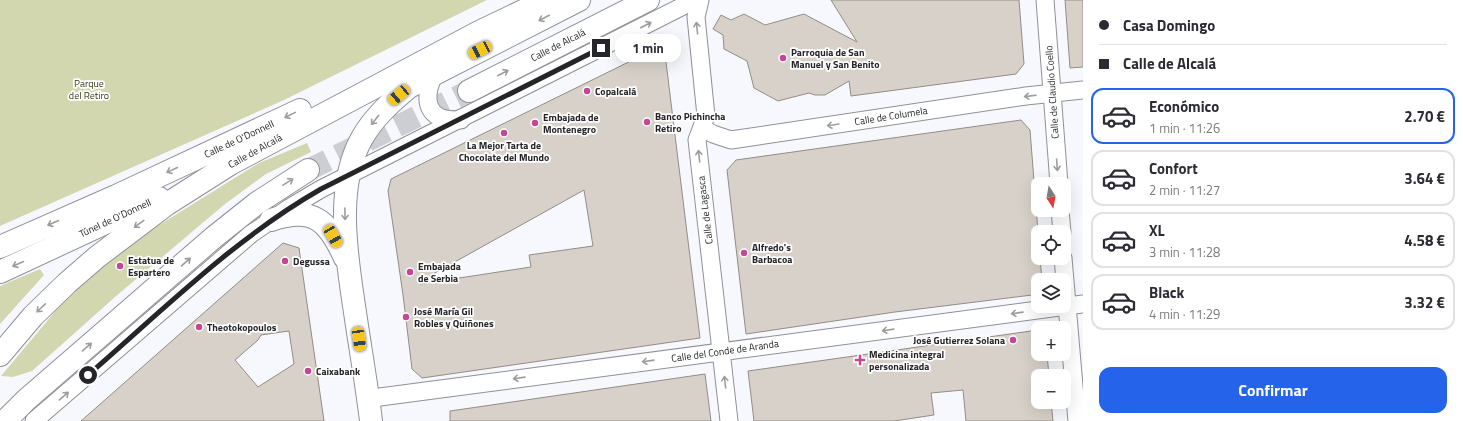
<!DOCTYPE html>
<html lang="es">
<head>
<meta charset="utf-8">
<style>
  body { margin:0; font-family:"Titillium Web",sans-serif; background:#f2f2f3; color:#2b2b33; height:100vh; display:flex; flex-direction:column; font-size:15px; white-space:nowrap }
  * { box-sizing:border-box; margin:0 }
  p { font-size:13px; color:#7c7c81 }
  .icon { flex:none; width:22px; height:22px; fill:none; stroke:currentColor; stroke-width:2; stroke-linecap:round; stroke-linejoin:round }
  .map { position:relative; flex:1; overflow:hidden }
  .details { display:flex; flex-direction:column; background:#fff; width:380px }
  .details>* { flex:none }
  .hud { display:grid; align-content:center; height:88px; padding:0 16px; background:#fff }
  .needle { width:26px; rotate:169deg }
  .tools { position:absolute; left:1031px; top:177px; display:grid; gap:8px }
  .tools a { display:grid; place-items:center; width:40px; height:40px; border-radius:8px; background:#fff; box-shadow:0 4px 16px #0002; font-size:20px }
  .end { position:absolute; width:18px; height:18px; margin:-9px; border:5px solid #252529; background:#fff; box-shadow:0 0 0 2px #fff }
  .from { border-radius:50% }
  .bubble { position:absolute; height:28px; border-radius:12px; background:#fff; box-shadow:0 4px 16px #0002; font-size:13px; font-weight:700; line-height:28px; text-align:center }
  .car { position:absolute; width:12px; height:24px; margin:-12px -6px; border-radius:5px; box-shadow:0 0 3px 1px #0007; background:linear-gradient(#f5c518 24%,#345 0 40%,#f5c518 0 76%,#345 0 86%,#f5c518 0) }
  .hud b { display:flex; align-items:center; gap:14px; height:38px; font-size:15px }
  .hud b+b { border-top:1px solid #e1e1e2 }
  .hud i { width:10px; height:10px; background:#2b2b33 }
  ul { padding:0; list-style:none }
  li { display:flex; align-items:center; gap:12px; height:56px; margin:0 8px 6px; padding:0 8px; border:2px solid #e1e1e2; border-radius:12px }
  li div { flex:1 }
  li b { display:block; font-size:15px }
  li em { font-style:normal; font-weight:700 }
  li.on { border-color:#2563eb }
  li>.icon { width:36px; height:36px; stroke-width:1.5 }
  .button { display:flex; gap:8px; margin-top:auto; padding:8px 16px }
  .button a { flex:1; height:46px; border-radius:12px; background:#2563eb; color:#fff; font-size:16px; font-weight:700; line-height:46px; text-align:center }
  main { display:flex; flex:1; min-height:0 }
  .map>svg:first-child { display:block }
  .green { fill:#d2d7b0 }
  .building { fill:#d7d1c9; stroke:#928d85; fill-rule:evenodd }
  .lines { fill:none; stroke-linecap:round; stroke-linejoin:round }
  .primary-tunnel { stroke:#cdced3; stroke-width:22; stroke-dasharray:22 11; stroke-linecap:butt }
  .minor-casing { stroke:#8f9099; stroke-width:19 }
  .secondary-casing { stroke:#8f9099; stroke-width:24 }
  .primary-casing { stroke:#8f9099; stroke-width:24 }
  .minor { stroke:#fff; stroke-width:17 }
  .secondary { stroke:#fff; stroke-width:22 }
  .primary { stroke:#fff; stroke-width:22 }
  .oneway { stroke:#9d9d9f }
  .route { stroke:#252529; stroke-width:5 }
  .poi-dot { fill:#c54692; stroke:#fff; stroke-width:1.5 }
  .labels { text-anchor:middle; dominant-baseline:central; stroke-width:3.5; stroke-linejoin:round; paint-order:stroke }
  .street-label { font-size:10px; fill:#252529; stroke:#fff }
  .poi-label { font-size:10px; font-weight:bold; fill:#252529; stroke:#fff; text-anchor:start }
  .park-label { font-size:10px; fill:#363910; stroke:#fff }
</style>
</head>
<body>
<main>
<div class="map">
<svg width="1083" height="421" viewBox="0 0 1083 421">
  <rect width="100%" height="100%" fill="#f7f8fe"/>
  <g class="green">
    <path d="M0 0H487L284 100 0 226Z"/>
    <path d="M307 143 311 152 266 174 225 204 115 297 32 371 13 377 1 376 58 308 89 278 135 240 259 163Z"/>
    <path d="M40 269 44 275 0 324V286Z"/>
  </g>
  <g class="building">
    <path d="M831 0H1019L1024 64 1016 74 851 96 849 81 825 95H815L809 93 778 101 754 88 747 61 724 49 723 35 713 29 721 15 731 20 744 14 765 25 804 14 857 42Z"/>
    <path d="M1065 0H1083V67L1070 68Z"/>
    <path d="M651 51 661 52 666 62 700 338 422 378 412 369 403 295 388 191 391 179ZM584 190 593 246 529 255 531 267 420 284 427 280 426 278Z"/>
    <path d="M1021 120 1030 130 1038 232V258H1040L1042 280H1038V289L1032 295 895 312 746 334 727 170 736 160Z"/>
    <path d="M283 243 299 248 324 421H81ZM289 331 294 364 258 387 235 360 258 340 261 335Z"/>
    <path d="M1031 331 1038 336V354H1047L1049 376H1038V402H1051L1053 421H966L963 390 931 393 934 415 894 421H754L748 371Z"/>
    <path d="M705 374 711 421H450V411Z"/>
  </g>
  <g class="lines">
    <path class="primary-tunnel" d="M308 170 469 91"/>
    <defs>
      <g id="minor">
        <path d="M700 0 696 17 706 116 697 140 729 421"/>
        <path d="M1045 0 1059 184"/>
        <path d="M438 70C428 83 421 107 439 117 446 120 454 120 461 120"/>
        <path d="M702 128 713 134 731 140 1026 96 1083 90"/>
        <path d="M1060 210 1062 232"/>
        <path d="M1063 258 1077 421"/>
        <path d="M368 401 380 397 1083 304"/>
        <path d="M34 421 251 234 289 208 321 189 695 0"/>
      </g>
      <g id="secondary">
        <path d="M271 220C313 206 328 220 345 258"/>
        <path d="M371 421C367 387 361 353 356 319 348 264 333 189 362 138 374 117 391 102 409 87L579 0"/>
      </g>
      <g id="primary">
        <path d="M469 91 648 0"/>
        <path d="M0 247 116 196 300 110"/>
        <path d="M0 272 159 198"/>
        <path d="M0 355 33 316 67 283 97 257 167 204 230 164 479 32 546 0"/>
        <path d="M5 421 26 400 213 238 257 203 308 170"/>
      </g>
    </defs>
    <use href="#minor" class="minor-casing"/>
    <use href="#secondary" class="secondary-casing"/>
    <use href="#primary" class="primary-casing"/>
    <use href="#minor" class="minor"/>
    <use href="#secondary" class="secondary"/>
    <use href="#primary" class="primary"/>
  </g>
  <defs><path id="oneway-shaft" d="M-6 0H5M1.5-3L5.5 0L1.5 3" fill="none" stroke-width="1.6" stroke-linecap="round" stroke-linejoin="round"/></defs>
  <g class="oneway">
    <use href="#oneway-shaft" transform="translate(544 18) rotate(153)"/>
    <use href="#oneway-shaft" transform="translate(646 25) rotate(-27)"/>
    <use href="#oneway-shaft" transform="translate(697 28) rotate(-96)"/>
    <use href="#oneway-shaft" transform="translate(503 73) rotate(-27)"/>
    <use href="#oneway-shaft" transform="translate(1030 96) rotate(173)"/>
    <use href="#oneway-shaft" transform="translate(290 115) rotate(154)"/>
    <use href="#oneway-shaft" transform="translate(375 120) rotate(128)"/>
    <use href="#oneway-shaft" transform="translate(833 125) rotate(171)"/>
    <use href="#oneway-shaft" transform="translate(699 156) rotate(-97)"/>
    <use href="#oneway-shaft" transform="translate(1057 165) rotate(86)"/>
    <use href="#oneway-shaft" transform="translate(172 170) rotate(155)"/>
    <use href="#oneway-shaft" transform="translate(288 182) rotate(-31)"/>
    <use href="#oneway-shaft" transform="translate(345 214) rotate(89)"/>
    <use href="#oneway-shaft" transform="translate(53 223) rotate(156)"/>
    <use href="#oneway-shaft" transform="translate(139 224) rotate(144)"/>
    <use href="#oneway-shaft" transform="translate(186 262) rotate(-41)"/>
    <use href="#oneway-shaft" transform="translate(18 264) rotate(156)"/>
    <use href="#oneway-shaft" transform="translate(41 308) rotate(136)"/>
    <use href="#oneway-shaft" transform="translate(1017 313) rotate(172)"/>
    <use href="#oneway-shaft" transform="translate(888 330) rotate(172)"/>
    <use href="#oneway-shaft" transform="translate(87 347) rotate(-41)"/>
    <use href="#oneway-shaft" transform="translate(648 361) rotate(172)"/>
    <use href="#oneway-shaft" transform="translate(519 378) rotate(172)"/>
    <use href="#oneway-shaft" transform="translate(725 382) rotate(-96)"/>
    <use href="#oneway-shaft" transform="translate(64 396) rotate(-41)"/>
  </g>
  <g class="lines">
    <path class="route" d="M88 375C162 311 235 238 321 189L601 48"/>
  </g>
  <g class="poi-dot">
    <circle cx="783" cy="58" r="4"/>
    <circle cx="587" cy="91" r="4"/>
    <circle cx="647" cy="122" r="4"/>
    <circle cx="535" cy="123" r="4"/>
    <circle cx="504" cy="133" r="4"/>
    <circle cx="744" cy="253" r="4"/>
    <circle cx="285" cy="261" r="4"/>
    <circle cx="120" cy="266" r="4"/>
    <circle cx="410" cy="272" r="4"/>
    <circle cx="406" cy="317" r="4"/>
    <circle cx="199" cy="327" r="4"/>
    <circle cx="1013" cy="340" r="4"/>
    <path d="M858 354h4v4h4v4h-4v4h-4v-4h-4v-4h4z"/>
    <circle cx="308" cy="371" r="4"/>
  </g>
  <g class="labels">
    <g class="street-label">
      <text transform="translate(558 45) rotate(-27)">Calle de Alcalá</text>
      <text transform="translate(1052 92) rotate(-94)">Calle de Claudio Coello</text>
      <text transform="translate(891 116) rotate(-9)">Calle de Columela</text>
      <text transform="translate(239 139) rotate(-25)">Calle de O'Donnell</text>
      <text transform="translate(255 151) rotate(-29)">Calle de Alcalá</text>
      <text transform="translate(705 210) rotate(-97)">Calle de Lagasca</text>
      <text transform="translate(115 218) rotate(-25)">Túnel de O'Donnell</text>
      <text transform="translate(725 351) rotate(-8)">Calle del Conde de Aranda</text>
    </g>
    <g class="poi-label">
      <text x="791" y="52">Parroquia de San<tspan x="791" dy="12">Manuel y San Benito</tspan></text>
      <text x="595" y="91">Copalcalá</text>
      <text x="655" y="116">Banco Pichincha<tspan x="655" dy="12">Retiro</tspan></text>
      <text x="543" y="117">Embajada de<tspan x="543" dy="12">Montenegro</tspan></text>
      <text x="504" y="145" text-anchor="middle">La Mejor Tarta de<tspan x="504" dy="12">Chocolate del Mundo</tspan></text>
      <text x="752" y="247">Alfredo's<tspan x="752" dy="12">Barbacoa</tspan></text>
      <text x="128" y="260">Estatua de<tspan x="128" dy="12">Espartero</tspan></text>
      <text x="293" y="261">Degussa</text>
      <text x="418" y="266">Embajada<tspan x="418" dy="12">de Serbia</tspan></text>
      <text x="414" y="311">José María Gil<tspan x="414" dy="12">Robles y Quiñones</tspan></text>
      <text x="207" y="327">Theotokopoulos</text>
      <text x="1005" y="340" text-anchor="end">José Gutierrez Solana</text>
      <text x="869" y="354">Medicina integral<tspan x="869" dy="12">personalizada</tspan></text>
      <text x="316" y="371">Caixabank</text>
    </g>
    <g class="park-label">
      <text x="89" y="83">Parque<tspan x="89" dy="12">del Retiro</tspan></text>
    </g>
  </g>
</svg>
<div class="tools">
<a><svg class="needle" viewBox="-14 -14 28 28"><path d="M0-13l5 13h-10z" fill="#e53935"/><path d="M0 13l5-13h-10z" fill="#7c7c81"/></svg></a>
<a><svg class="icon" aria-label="locate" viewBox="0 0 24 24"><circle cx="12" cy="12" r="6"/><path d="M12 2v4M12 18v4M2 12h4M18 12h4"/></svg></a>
<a><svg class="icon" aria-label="layers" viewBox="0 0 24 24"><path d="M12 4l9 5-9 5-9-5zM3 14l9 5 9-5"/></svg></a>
<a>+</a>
<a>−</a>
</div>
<i class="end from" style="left:88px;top:375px"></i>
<i class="end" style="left:601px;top:48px"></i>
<div class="bubble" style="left:615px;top:34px;width:66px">1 min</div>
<i class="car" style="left:480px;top:50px;rotate:244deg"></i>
<i class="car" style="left:399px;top:95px;rotate:230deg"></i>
<i class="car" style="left:333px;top:236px;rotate:150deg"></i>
<i class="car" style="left:359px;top:339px;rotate:172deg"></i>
</div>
<section class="details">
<div class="hud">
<b><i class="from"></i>Casa Domingo</b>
<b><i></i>Calle de Alcalá</b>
</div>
<ul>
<li class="on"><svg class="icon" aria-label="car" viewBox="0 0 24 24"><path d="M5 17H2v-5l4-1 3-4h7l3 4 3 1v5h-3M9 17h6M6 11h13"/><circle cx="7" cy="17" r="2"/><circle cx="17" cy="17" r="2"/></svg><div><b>Económico</b><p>1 min · 11:26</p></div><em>2.70 €</em></li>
<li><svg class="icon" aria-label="car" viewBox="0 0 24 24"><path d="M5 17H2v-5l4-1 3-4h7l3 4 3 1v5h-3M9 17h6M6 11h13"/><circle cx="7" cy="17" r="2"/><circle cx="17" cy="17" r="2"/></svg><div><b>Confort</b><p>2 min · 11:27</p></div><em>3.64 €</em></li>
<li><svg class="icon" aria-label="car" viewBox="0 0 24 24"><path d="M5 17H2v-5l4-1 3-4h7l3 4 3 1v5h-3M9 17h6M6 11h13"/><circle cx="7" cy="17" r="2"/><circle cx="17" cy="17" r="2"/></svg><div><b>XL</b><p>3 min · 11:28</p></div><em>4.58 €</em></li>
<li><svg class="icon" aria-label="car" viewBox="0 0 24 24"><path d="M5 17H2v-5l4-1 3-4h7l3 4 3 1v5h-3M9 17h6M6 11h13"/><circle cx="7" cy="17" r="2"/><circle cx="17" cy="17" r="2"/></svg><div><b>Black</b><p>4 min · 11:29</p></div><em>3.32 €</em></li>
</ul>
<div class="button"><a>Confirmar</a></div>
</section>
</main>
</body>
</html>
